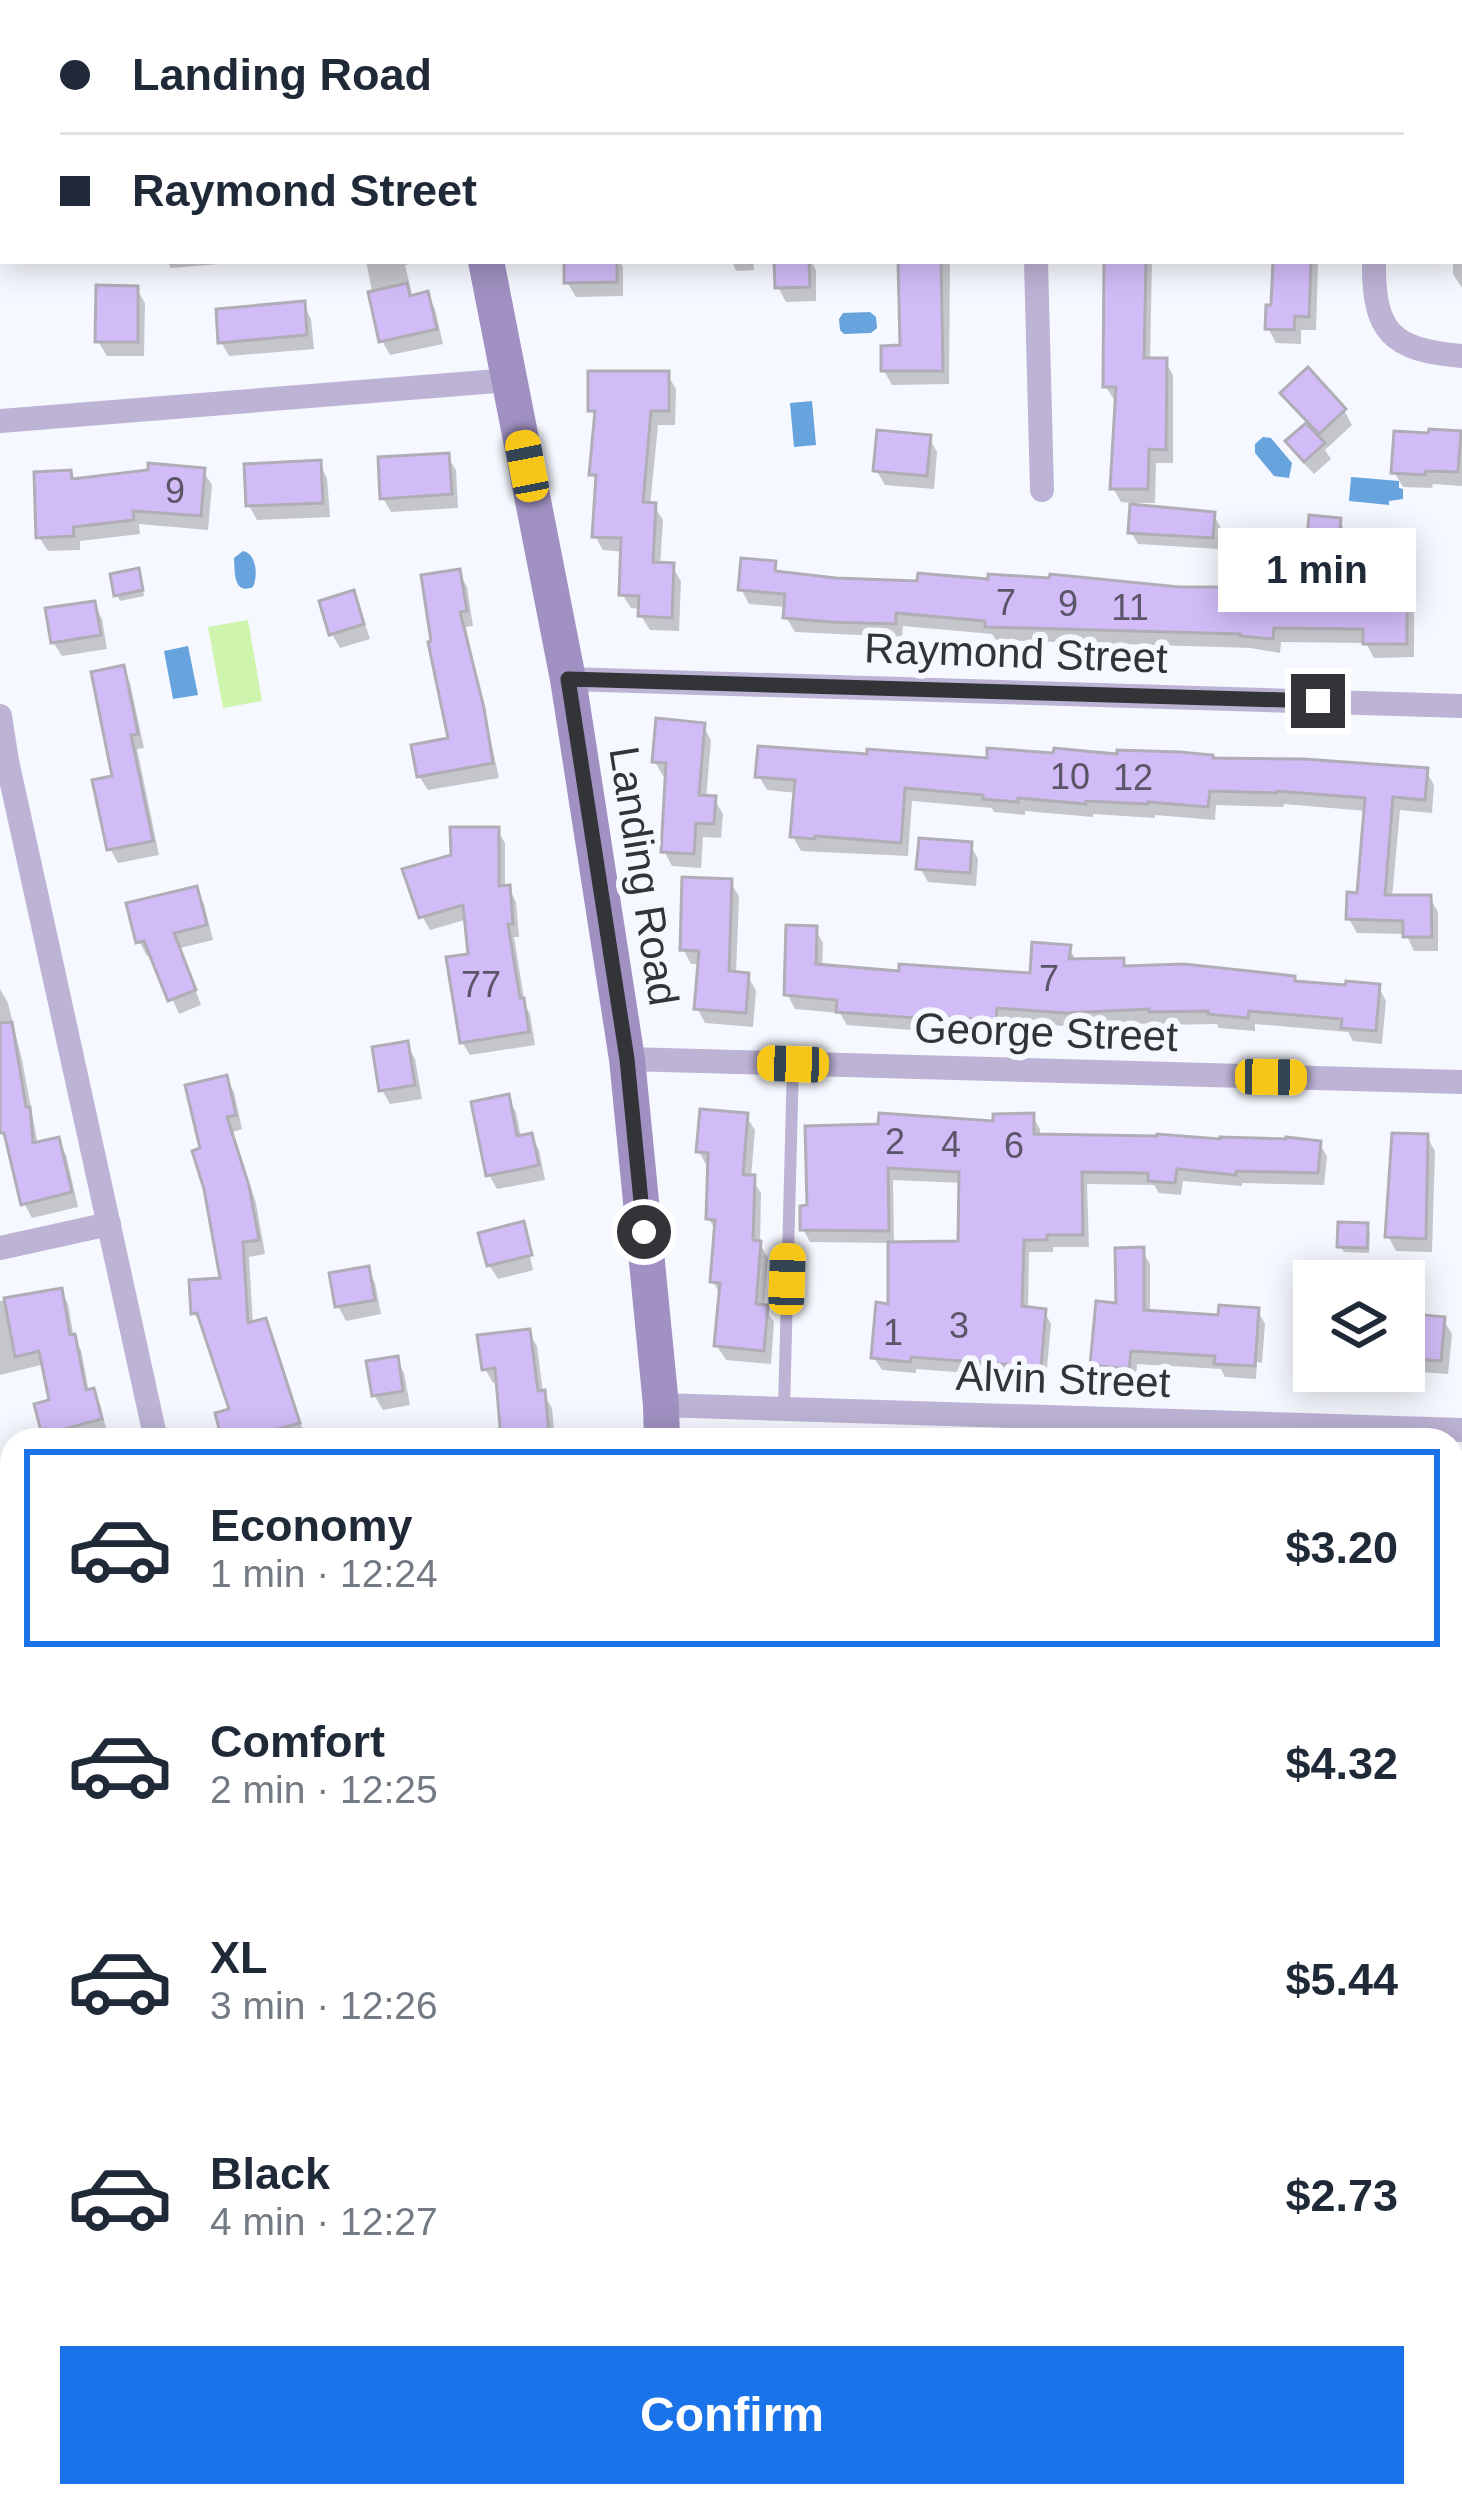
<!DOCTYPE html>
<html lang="en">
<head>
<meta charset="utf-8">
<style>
  body { margin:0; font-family:Helvetica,sans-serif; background:#f6f6f7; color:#1f2937; height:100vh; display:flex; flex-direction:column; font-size:45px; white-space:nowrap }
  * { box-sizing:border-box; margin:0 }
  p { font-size:39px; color:#747a83 }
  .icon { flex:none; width:66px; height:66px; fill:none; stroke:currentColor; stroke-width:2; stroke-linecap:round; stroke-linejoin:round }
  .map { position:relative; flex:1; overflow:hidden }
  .sheet { position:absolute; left:0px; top:1428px; width:1464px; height:1080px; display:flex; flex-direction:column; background:#fff; border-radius:36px 36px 0 0; box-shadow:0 6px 30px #0003 }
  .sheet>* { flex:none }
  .hud { position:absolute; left:0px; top:0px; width:1464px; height:264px; box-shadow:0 6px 30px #0003; display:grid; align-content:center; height:264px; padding:0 60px; background:#fff }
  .buttons { position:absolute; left:1293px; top:1260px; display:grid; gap:24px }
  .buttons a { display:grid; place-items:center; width:132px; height:132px; border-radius:0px; background:#fff; box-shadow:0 6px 30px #0003; font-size:60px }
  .end { position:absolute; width:54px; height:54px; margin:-27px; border:15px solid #323438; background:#fff; box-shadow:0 0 0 6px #fff }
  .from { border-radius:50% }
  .bubble { position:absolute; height:84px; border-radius:0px; background:#fff; box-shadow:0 6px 30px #0003; font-size:39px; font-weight:700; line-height:84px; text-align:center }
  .car { position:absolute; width:36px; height:72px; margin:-36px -18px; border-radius:15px; box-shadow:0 0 9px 3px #0007; background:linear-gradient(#f5c518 24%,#345 0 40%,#f5c518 0 76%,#345 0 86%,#f5c518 0) }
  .hud b { display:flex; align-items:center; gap:42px; height:114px; font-size:45px }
  .hud b+b { border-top:3px solid #e0e1e3 }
  .hud i { width:30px; height:30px; background:#1f2937 }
  ul { padding:21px 0 0; list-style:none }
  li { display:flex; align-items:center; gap:36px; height:198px; margin:0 24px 18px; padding:0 36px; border:6px solid transparent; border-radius:0px }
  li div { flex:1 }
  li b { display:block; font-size:45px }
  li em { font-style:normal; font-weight:700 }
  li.selected { border-color:#1a73e8 }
  li>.icon { width:108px; height:108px; stroke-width:1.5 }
  .action { display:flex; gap:24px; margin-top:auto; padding:24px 60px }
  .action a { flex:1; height:138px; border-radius:0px; background:#1a73e8; color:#fff; font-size:48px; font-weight:700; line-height:138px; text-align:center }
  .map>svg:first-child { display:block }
  .green { fill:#cef4ad }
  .water { fill:#67a3dd }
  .shadow { fill:#0003; fill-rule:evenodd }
  .building { fill:#d2bcf8; stroke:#b1adb7; stroke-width:3 }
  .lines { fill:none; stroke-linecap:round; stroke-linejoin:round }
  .lane { stroke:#bdb3d5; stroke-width:12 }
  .street { stroke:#bdb3d5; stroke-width:24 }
  .secondary { stroke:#a091c2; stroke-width:36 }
  .route { stroke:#323438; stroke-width:15 }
  .labels { text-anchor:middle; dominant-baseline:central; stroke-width:12; stroke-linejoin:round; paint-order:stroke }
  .number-label { font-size:36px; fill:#5a5668 }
  .street-label { font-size:42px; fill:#323438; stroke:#f5f8fe }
</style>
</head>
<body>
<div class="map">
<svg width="1462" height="2508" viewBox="0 0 1462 2508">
  <rect width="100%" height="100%" fill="#f5f8fe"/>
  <path class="green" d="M248 620 262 701 223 708 208 627Z"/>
  <g class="water">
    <path d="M870 312 876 317 877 328 871 333 844 334 840 330 839 319 843 313Z"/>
    <path d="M812 401 816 445 794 447 790 403Z"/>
    <path d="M1263 437 1271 438 1292 463 1289 478 1274 476 1255 453V444Z"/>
    <path d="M1351 477 1399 481V488L1403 489V499L1389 501V505L1349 501Z"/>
    <path d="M243 551C257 554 258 576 253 587 233 595 235 572 234 558Z"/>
    <path d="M188 646 198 695 173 699 164 651Z"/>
  </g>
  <g class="shadow">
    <rect x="130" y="0" width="77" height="3"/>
    <path d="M317 0H372V3H318Z"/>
    <path d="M1293 0H1338L1343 3H1292Z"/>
    <path d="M3 39V83L0 51V40Z"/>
    <path d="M1461 241H1462V288L1453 274V261H1461Z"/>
    <path d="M167 261H231V263L171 268Z"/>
    <path d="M366 261H427L405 265 413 298 427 295 435 309 443 344 390 355 382 341Z"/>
    <path d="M567 261H620L623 267V296L576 297 567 282Z"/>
    <path d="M732 261H753L754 270 736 271Z"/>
    <path d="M777 261H811L816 270V301L786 302 778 287Z"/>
    <path d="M897 261H950L949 384 892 385 884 371 903 348 902 286 897 278Z"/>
    <path d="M1108 261H1152L1150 361H1165L1173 375V463H1156L1155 503H1134V507L1213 514 1220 526 1219 549 1138 544 1131 532 1133 503 1121 502 1113 488 1118 401H1115L1106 387Z"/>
    <path d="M1276 261 1318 263 1316 330H1301V344L1276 343 1268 328 1274 308Z"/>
    <path d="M136 288 145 303 144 356H107L98 341Z"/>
    <path d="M303 304 311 319 314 349 229 356 221 342Z"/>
    <path d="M667 374 676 389 675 425H658L650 506H654L663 520 660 566H672L681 581 679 631 650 630 641 616 642 609 631 608 622 594 624 552 603 550 595 536 598 484 592 474 597 421 591 410Z"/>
    <path d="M1284 393 1344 410 1352 425 1325 450 1331 459 1314 474 1297 456 1289 442 1308 425Z"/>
    <path d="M1459 434 1462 439V486L1433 484 1432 488 1403 487 1394 472Z"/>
    <path d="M929 438 937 452 934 489 885 485 876 470Z"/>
    <path d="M447 456 456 470 458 508 391 512 383 498Z"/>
    <path d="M319 463 327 478 330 517 257 520 249 506Z"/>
    <path d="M203 471 212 485 208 530 139 524 140 534 80 541V550L48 551 39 537 70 473 75 482Z"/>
    <path d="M1339 520 1343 527 1341 545 1313 543 1310 537Z"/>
    <path d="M1405 555 1414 569V657L1374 658 1366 643 1281 642 1280 653 1250 648 996 640 992 634 903 626 902 637 795 632 786 617 787 607 749 604 741 589 774 564 780 575 836 581 1247 590 1277 578 1285 592 1366 593Z"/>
    <path d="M459 573 467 587 473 626 466 627 499 778 428 790 419 776 452 741Z"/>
    <path d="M141 578 144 596 120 601 117 595Z"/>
    <path d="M352 594 360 608 370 639 340 648 332 634Z"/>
    <path d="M94 604 102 619 107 649 62 656 53 642Z"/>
    <path d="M122 668 130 683 144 748 137 749 159 855 118 863 110 849Z"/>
    <path d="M703 726 711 740 706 799H714L723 814 721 838 703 837 701 868 672 866 664 851 668 776H663L655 762Z"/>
    <path d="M1056 757 1211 758 1426 771 1434 785 1432 813 1400 810 1392 898H1430L1438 912V951H1414L1406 934 1357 933 1349 919 1360 896 1367 811 1284 804 1283 807 1216 805 1215 820 1155 815V818L1093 814V817L1025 811V815L994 812 992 808 912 801 908 856 801 851 793 837 797 793 767 790 759 776Z"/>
    <path d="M497 830 505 843V889L509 888 516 902 519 937H514L525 1005 530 1014 535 1045 470 1055 462 1042 471 956 468 919 430 930 422 916 454 857Z"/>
    <path d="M970 844 978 859 976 886 928 882 920 868Z"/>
    <path d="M730 882 739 896 736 975 748 976 756 991 753 1027 705 1023 697 1008 701 964H691L683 949Z"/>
    <path d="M196 889 204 904 213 940 180 948 201 1005 179 1014 153 954 147 956 139 941Z"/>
    <path d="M815 929 823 943 822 968 902 974 1032 976 1069 948 1077 962 1123 961 1127 969 1296 984 1378 986 1386 1001 1382 1044 1353 1041 1348 1032 1255 1024V1031L1219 1028 1217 1024 1161 1025 1159 1023 1074 1027 1004 1021 1003 1033 937 1029V1032L847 1025 840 1013 795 1009 787 994Z"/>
    <path d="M0 989 8 1003 22 1060 38 1145 57 1141 66 1155 78 1207 32 1218 24 1203 0 1102Z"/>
    <path d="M407 1045 415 1059 422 1099 390 1104 382 1090Z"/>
    <path d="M226 1078 234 1092 242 1129 233 1132 256 1203 265 1254 249 1257 253 1325 264 1321 272 1335 306 1440H225L233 1411 203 1327 194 1313 223 1280 204 1150Z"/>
    <path d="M507 1098 516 1112 521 1138 531 1136 539 1150 545 1180 497 1189 489 1175Z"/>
    <path d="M746 1116 755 1130 751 1178 761 1193 760 1244 768 1258 764 1307 774 1322 771 1364 726 1360 717 1346 722 1297 713 1282 717 1233 709 1219 710 1166H707L699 1152Z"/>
    <path d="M1032 1116 1040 1129V1137L1320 1144 1327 1157 1324 1185 1242 1183V1186L1183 1181 1181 1195 1159 1193 1154 1185 1087 1184 1089 1247H1053V1252H1029L1028 1310 1044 1311 1051 1324 1046 1379 916 1369V1373L882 1370 874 1358 891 1307V1243L810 1242 803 1229 810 1208 808 1129 996 1124ZM893 1180 962 1183 961 1244H894Z"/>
    <path d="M1427 1137 1435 1151 1432 1252 1396 1251 1388 1236Z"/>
    <path d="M523 1225 529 1236H525L533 1270 538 1269 498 1279 489 1265Z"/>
    <path d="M1366 1226 1370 1232 1369 1253 1344 1252 1340 1246Z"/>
    <path d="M1142 1250 1150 1264V1314L1221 1318 1258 1311 1265 1324 1262 1363 1257 1362 1256 1379 1225 1377 1221 1369 1137 1364 1136 1381 1101 1378 1093 1365Z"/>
    <path d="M367 1269 375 1283 381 1314 346 1321 338 1306Z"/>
    <path d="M61 1291 68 1304 74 1339 81 1350 89 1392 93 1391 100 1404 107 1432 102 1433 104 1440H47L37 1406 52 1402 45 1364 0 1375V1301Z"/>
    <path d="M1307 1291 1314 1292V1371H1334L1333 1385 1310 1383 1301 1369Z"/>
    <path d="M1443 1319 1452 1334 1448 1374 1404 1371V1320Z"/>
    <path d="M528 1332 537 1346 543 1393 552 1408 555 1440H504L499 1382 493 1383 485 1369Z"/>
    <path d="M396 1359 404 1373 410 1405 383 1410 374 1395Z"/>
    <path d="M12 1542V1569L7 1570 0 1544Z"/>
    <path d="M12 1709V1783L0 1789V1711Z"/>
    <path d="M1452 1806H1462V1858L1452 1856Z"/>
    <path d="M12 1926V1993L0 1996V1929Z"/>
    <path d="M1452 2000H1462V2090L1452 2089Z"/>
    <path d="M12 2136V2195H2L0 2200V2137Z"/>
    <path d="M1452 2215 1462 2216V2270L1452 2271Z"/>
    <path d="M12 2301V2377L0 2378V2302Z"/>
    <path d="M1452 2398H1462V2439H1459L1458 2444H1452Z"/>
    <path d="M12 2408V2473L0 2474V2409Z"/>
    <path d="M393 2496H418V2502L395 2500Z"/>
    <rect x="464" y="2496" width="66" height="12"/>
    <path d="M676 2496H730L733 2508H676Z"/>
    <path d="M878 2496H919L918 2508H878Z"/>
  </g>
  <g class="building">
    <path d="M564 261H617V282L564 283Z"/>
    <path d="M774 261H809L810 287 775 288Z"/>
    <path d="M898 261H941L943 371H881V346L900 345Z"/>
    <path d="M1104 261H1146L1144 358H1167L1166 450 1149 449 1148 489H1110L1116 387H1103Z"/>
    <path d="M1273 261H1311L1309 317 1295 316 1294 330 1265 329 1266 305H1271Z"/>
    <path d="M407 283 410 296 428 291 437 329 379 342 368 292Z"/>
    <path d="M96 285 138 286V342H95Z"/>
    <path d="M305 301 307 335 218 343 216 309Z"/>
    <path d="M1308 367 1346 409 1319 434 1280 393Z"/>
    <path d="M588 371H669V411H651L643 502 656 503 653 562 674 563 672 618 638 616 639 596 619 595 621 538 592 537 596 475H589L595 411H588Z"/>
    <path d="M1306 423 1325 443 1304 462 1285 441Z"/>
    <path d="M1429 429 1461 431 1458 472 1426 471 1425 475 1391 473 1394 431 1428 433Z"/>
    <path d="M877 430 931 435 927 476 873 471Z"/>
    <path d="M449 453 452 494 380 499 378 457Z"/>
    <path d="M321 460 323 503 246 506 244 464Z"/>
    <path d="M148 463 205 468 201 516 133 511 134 520 73 527 74 536 36 538 34 472 71 470 72 479 148 470Z"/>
    <path d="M1130 504 1215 512 1213 538 1128 533Z"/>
    <path d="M1309 515 1341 518 1339 540 1307 537Z"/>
    <path d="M1362 552H1407V644H1363V629L1274 628 1273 639 1240 636V634L985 627V621L896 613V624L832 622 783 618 785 594 738 590 741 558 776 561 775 571 836 578 917 581 918 573 988 579V574L1049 578 1050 574 1179 587H1245L1246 572 1278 575 1277 589 1363 590Z"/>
    <path d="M139 568 143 590 114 596 110 574Z"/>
    <path d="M460 569 467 611 460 612 484 708 493 763 417 777 411 745 448 738 428 642 431 641 421 575Z"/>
    <path d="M354 590 364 624 329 635 319 601Z"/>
    <path d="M95 601 101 635 51 643 45 608Z"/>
    <path d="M124 665 138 734 131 735 153 841 107 850 92 780 112 776 91 672Z"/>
    <path d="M656 718 705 723 699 795 716 796 714 824 696 823 694 854 661 852 666 763 652 762Z"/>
    <path d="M758 746 867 754V749L987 758V748L1053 753 1054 748 1117 754V750L1180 752 1213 755V758L1304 759 1428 768 1425 800 1393 797 1385 895H1431L1432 937H1403V921L1346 919 1347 892 1357 893 1365 798 1277 791V793L1210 791 1208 807 1148 802V804L1086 801V804L1018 798V802L983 799V795L905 788 901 843 815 836V839L790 837 795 780 755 777Z"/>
    <path d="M450 827H499V886L510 885 513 924H508L520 998H524L529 1032 460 1043 446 957 468 954 463 905 419 918 402 869 451 855Z"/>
    <path d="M919 838 972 842 970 873 916 869Z"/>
    <path d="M682 877 732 879 729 971 749 973 746 1013 694 1009 699 951 680 950Z"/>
    <path d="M197 886 207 925 174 933 196 990 168 1001 144 941 136 943 126 903Z"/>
    <path d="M786 925 817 926 816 964 899 971V964L1030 973 1032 942 1071 945 1069 959 1124 958V966L1184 964 1295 976V981L1345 985 1346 981 1380 984 1376 1031 1341 1028 1342 1019 1249 1011 1248 1018 1208 1014V1011L1149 1012V1009L1065 1013 997 1008 996 1020 930 1016V1019L836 1012 837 1000 784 995Z"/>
    <path d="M12 1022 26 1107H30L33 1143 59 1137 72 1192 21 1205 4 1133H0V1023Z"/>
    <path d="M408 1041 415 1085 379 1091 372 1047Z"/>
    <path d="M227 1075 236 1115 227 1117 249 1186 259 1240 243 1242 248 1323 266 1318 300 1423 237 1440H222L215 1413 229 1409 197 1313 191 1314 189 1280 220 1278 204 1189 192 1151 200 1148 185 1085Z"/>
    <path d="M509 1094 517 1136 532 1133 539 1165 486 1176 471 1102Z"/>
    <path d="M700 1109 748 1113 743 1175H755L753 1240 761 1241 756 1304 768 1305 764 1351 714 1346 720 1283 710 1282 715 1220 706 1219 708 1153 696 1152Z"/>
    <path d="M879 1113 993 1121V1114L1034 1113V1134L1157 1136V1134L1220 1139V1137L1286 1139V1137L1321 1141 1318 1173 1236 1171V1175L1177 1169 1175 1183 1148 1181V1173L1082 1172 1083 1235H1047V1240H1024L1022 1306 1046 1309 1041 1367 911 1357 910 1362 871 1358 876 1302 888 1304V1242L958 1241 959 1172 888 1168 889 1231 800 1230V1206L807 1205 805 1126 878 1124Z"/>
    <path d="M1392 1133 1428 1134 1426 1239 1385 1237Z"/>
    <path d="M524 1221 532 1255 487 1266 478 1233Z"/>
    <path d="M1338 1222 1368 1223 1367 1248 1337 1247Z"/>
    <path d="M1144 1247V1310L1218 1315 1219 1305 1259 1308 1255 1366 1214 1364 1215 1356 1131 1351 1129 1369 1090 1365 1096 1301 1116 1303 1115 1248Z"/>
    <path d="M369 1266 375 1300 335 1307 329 1273Z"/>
    <path d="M62 1288 70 1335 75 1334 86 1390 94 1388 102 1419 42 1435 34 1404 49 1400 39 1351 15 1357 4 1298Z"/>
    <path d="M1404 1313 1445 1317 1441 1361 1404 1358Z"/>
    <path d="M530 1329 538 1391 545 1390 549 1435 501 1439 495 1368 482 1370 477 1335Z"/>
    <path d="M398 1356 403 1391 372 1396 366 1361Z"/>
  </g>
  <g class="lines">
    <path class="lane" d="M784 1409 793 1064"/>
    <g class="street">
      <path d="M1029 0 1030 3"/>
      <path d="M873 3 911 0"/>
      <path d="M1461 40H1462"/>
      <path d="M1036 261 1042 490"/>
      <path d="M1374 261C1373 333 1392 350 1462 356"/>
      <path d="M0 421 510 380"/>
      <path d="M568 679 1462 706"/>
      <path d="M0 716 7 761 156 1440"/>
      <path d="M627 1059 1462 1082"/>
      <path d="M0 1248 109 1224"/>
      <path d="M661 1405 1462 1430"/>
      <path d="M1452 1743 1462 1744"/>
      <path d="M0 2244 12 2243"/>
      <path d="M980 2503 1167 2508"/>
    </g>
    <g class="secondary">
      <path d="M434 0 435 3"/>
      <path d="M486 261 568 679 627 1059 661 1405 662 1440"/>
      <path d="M0 1832 12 1829"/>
      <path d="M1452 2138H1462"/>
      <path d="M600 2508V2496"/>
    </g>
  </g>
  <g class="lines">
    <path class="route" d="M644 1232 627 1059 568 679 1318 701"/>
  </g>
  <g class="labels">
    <g class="number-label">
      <text x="175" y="490">9</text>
      <text x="1006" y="602">7</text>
      <text x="1068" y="603">9</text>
      <text x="1130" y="607">11</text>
      <text x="1070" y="776">10</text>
      <text x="1133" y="777">12</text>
      <text x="1049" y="978">7</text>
      <text x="481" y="984">77</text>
      <text x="895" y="1141">2</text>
      <text x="951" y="1144">4</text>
      <text x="1014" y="1145">6</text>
      <text x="959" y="1325">3</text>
      <text x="893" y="1332">1</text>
    </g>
    <g class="street-label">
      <text transform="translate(1016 653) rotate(2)">Raymond Street</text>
      <text transform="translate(644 876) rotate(81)">Landing Road</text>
      <text transform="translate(1046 1032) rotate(2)">George Street</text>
      <text transform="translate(1063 1379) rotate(2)">Alvin Street</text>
    </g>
  </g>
</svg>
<div class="buttons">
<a><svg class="icon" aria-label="layers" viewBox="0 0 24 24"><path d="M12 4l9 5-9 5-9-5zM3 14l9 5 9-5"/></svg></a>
</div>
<i class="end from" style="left:644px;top:1232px"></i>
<i class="end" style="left:1318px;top:701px"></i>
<div class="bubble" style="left:1218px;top:528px;width:198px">1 min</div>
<i class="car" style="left:527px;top:466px;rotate:349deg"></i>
<i class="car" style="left:793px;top:1064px;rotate:272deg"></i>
<i class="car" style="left:1271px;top:1077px;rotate:91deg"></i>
<i class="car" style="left:787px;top:1279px;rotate:2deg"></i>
<div class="hud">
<b><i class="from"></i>Landing Road</b>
<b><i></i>Raymond Street</b>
</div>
<section class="sheet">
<ul>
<li class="selected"><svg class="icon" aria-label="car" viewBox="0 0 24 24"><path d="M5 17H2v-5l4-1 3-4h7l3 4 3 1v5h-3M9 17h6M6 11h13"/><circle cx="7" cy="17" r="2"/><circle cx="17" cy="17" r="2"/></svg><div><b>Economy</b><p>1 min · 12:24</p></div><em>$3.20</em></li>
<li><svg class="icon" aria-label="car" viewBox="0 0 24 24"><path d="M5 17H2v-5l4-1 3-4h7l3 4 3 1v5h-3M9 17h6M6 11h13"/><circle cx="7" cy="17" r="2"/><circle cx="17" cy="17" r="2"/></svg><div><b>Comfort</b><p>2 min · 12:25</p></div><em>$4.32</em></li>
<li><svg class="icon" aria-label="car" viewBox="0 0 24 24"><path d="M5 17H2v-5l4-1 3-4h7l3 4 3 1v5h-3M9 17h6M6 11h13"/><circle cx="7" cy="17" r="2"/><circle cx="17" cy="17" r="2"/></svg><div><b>XL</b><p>3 min · 12:26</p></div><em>$5.44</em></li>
<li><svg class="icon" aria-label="car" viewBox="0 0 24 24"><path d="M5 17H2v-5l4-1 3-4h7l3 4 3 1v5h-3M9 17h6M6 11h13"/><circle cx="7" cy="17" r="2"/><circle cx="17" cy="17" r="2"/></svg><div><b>Black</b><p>4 min · 12:27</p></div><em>$2.73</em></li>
</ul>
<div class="action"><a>Confirm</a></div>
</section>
</div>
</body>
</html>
